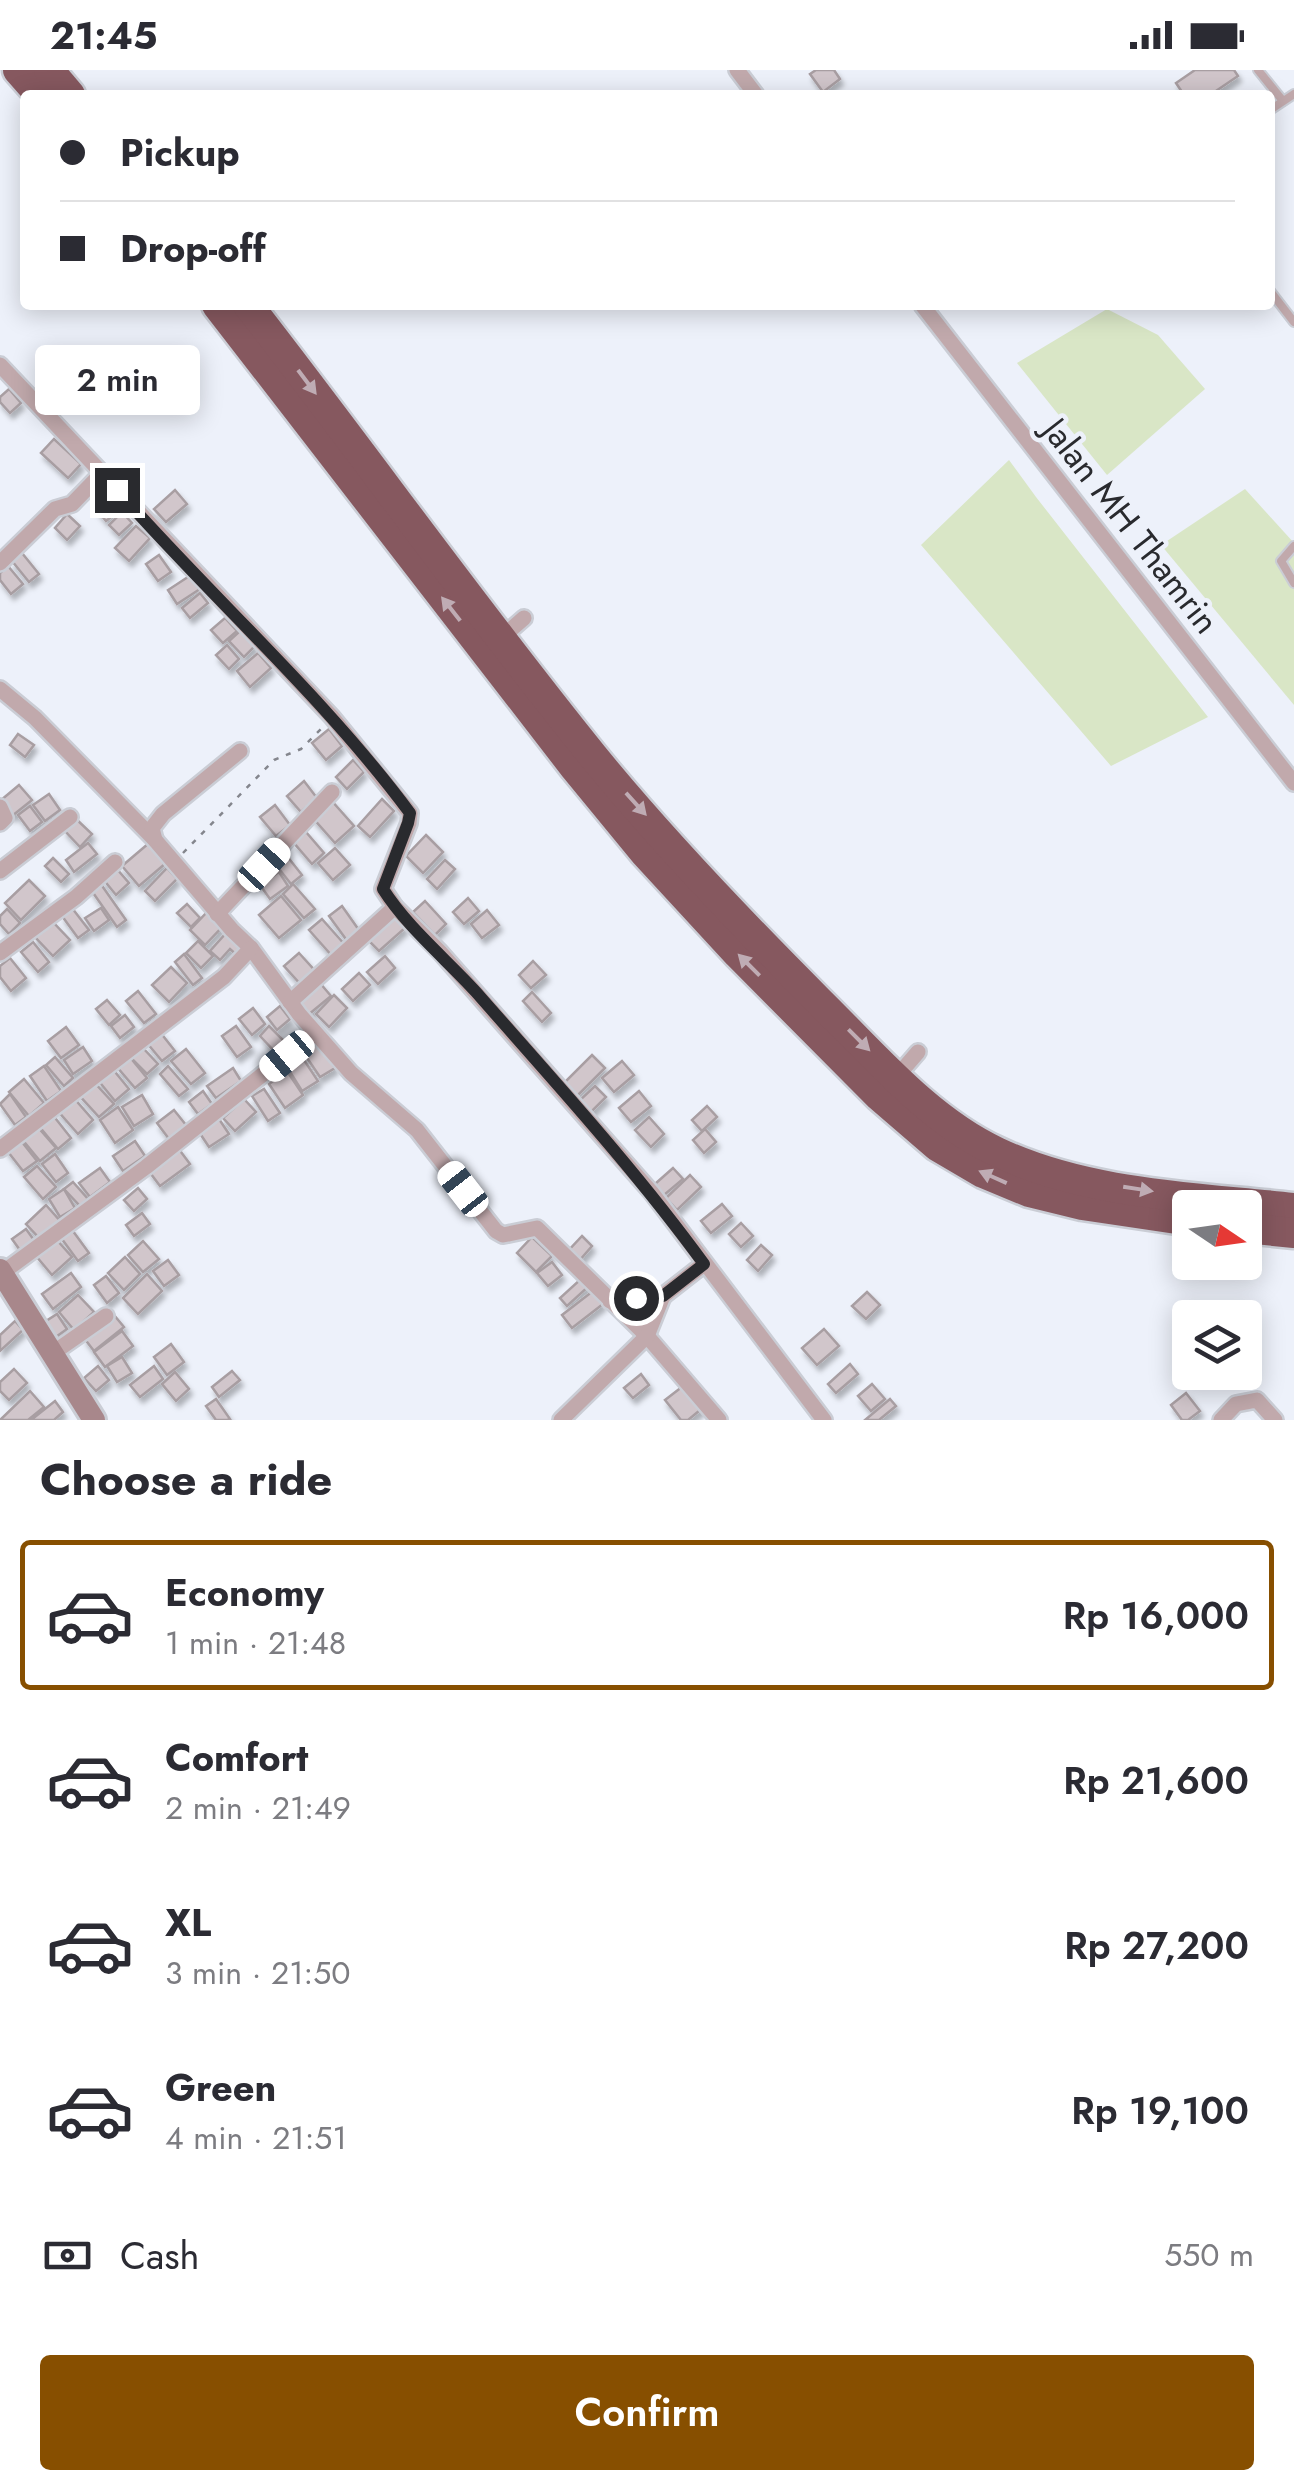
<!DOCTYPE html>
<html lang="en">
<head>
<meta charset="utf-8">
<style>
  body { margin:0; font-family:Jost,sans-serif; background:#f7f7f7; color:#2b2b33; height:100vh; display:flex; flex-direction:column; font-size:38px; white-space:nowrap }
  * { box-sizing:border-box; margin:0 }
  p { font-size:32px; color:#7c7c81 }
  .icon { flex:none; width:55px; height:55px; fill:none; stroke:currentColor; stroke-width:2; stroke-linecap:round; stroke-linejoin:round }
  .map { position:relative; height:1350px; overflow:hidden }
  .sheet { display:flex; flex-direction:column; background:#fff; flex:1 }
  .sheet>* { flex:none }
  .hud { position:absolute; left:20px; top:20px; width:1255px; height:220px; border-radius:10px; box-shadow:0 5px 25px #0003; display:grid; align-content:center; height:220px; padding:0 40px; background:#fff }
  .needle { width:65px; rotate:103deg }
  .controls { position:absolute; left:1172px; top:1120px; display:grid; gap:20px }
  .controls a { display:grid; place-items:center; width:90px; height:90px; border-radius:10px; background:#fff; box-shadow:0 5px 25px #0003; font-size:50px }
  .end { position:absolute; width:45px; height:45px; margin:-22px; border:12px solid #292a2e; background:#fff; box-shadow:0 0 0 5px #fff }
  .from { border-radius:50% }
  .bubble { position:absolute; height:70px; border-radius:10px; background:#fff; box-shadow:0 5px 25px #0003; font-size:32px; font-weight:600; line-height:70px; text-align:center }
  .car { position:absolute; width:30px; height:60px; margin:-30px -15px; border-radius:12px; box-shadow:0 0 8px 2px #0007; background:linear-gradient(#fff 24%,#345 0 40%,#fff 0 76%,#345 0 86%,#fff 0) }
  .hud b { display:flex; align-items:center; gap:35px; height:95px; font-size:38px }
  .hud b+b { border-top:2px solid #e1e1e2 }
  .hud i { width:25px; height:25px; background:#2b2b33 }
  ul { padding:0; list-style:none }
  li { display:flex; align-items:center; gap:30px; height:150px; margin:0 20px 15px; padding:0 20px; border:5px solid transparent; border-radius:10px }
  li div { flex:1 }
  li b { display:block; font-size:38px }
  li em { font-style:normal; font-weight:600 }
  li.selected { border-color:#874f00 }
  li>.icon { width:90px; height:90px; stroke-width:1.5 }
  h2 { padding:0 40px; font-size:45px; line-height:120px }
  .pay { display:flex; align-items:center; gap:25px; height:110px; padding:0 40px; font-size:38px }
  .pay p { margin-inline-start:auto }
  .cta { display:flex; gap:20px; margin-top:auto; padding:20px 40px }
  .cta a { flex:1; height:115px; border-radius:10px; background:#874f00; color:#fff; font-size:40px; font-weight:600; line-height:115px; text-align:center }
  .status { display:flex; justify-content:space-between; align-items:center; height:70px; padding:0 50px; background:#fff; direction:ltr }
  .status svg { height:28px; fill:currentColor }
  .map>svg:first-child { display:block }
  .green { fill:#d9e6c6 }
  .building { fill:#d1c6cb; stroke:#a89ea2; stroke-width:2.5; filter:url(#shadow) }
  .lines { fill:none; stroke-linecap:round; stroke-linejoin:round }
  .lane-casing { stroke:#cacdd5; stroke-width:12 }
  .street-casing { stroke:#cacdd5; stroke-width:20 }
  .secondary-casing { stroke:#cacdd5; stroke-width:28 }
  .highway-casing { stroke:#cacdd5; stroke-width:35 }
  .path { stroke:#84868d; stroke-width:2.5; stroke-dasharray:5 8; stroke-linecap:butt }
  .lane { stroke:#c1a9ac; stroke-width:8 }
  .street { stroke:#c1a9ac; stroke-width:15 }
  .secondary { stroke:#a8878b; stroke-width:22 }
  .highway { stroke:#86585f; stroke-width:30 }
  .oneway { fill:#bfacb4 }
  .route { stroke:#292a2e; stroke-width:12 }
  .labels { text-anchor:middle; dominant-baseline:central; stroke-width:9; stroke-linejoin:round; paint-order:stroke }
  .street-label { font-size:35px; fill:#292a2e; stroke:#edf1fa }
</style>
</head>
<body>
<div class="status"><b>21:45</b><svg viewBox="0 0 49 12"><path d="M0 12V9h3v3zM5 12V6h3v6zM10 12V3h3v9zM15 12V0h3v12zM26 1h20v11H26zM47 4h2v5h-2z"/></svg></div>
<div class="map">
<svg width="1294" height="1350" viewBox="0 0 1294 1350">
  <defs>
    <filter id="shadow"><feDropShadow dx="3" dy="5.5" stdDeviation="2.5" flood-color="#0004"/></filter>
  </defs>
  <rect width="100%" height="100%" fill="#edf1fa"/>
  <g class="green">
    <path d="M1107 239 1158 265 1205 319 1107 405 1017 293Z"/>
    <path d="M1009 390 1036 427 1208 647 1111 696 921 475Z"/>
    <path d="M1245 419 1294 473V635L1161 475Z"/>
  </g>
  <g class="building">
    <path d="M816 0H834L840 9 823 22 810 4Z"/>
    <path d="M1195 0H1234L1238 6 1210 25H1184L1176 13Z"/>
    <path d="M9 319 21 333 10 343 0 332V327Z"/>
    <path d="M54 369 81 394 68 408 41 383Z"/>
    <path d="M175 420 187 434 166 452 154 439Z"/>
    <path d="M110 428 120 440 106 451 96 439Z"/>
    <path d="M122 442 132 453 119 465 109 455Z"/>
    <path d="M67 444 80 456 67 470 55 458Z"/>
    <path d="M136 456 150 468 129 491 115 478Z"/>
    <path d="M22 483 39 504 29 512 12 491Z"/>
    <path d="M159 485 171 502 158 511 146 494Z"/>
    <path d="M8 496 23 514 11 524 0 510V503Z"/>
    <path d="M191 505 200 519 177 534 168 520Z"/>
    <path d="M200 523 208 533 190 548 182 538Z"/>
    <path d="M225 548 237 561 223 573 211 560Z"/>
    <path d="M240 561 255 576 244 587 229 571Z"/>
    <path d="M227 575 239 589 229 599 216 585Z"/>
    <path d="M258 583 271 598 250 617 237 601Z"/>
    <path d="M329 659 342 676 326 690 312 673Z"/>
    <path d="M18 664 34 675 25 687 10 675Z"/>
    <path d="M353 690 364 702 347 719 336 707Z"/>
    <path d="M304 711 317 728 301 742 287 726Z"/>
    <path d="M19 715 32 730 12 746 0 731Z"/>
    <path d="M49 724 60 740 45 751 33 735Z"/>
    <path d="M382 729 394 741 370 767 358 756Z"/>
    <path d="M331 730 354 756 335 773 312 747Z"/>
    <path d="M275 735 290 755 276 766 260 747Z"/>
    <path d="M30 736 42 752 30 761 18 745Z"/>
    <path d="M75 748 92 764 80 777 64 760Z"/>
    <path d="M306 762 324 783 312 794 294 773Z"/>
    <path d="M426 765 443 782 423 803 406 786Z"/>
    <path d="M88 773 97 784 74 802 66 790Z"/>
    <path d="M149 773 166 793 139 816 122 796Z"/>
    <path d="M335 778 350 795 333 810 318 793Z"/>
    <path d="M283 781 302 805 291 814 272 790Z"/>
    <path d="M53 788 69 804 61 812 45 796Z"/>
    <path d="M445 790 455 799 437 819 427 809Z"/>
    <path d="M116 798 129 813 116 825 103 809Z"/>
    <path d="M167 798 177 809 155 831 145 821Z"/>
    <path d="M279 802 288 816 270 829 260 815Z"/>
    <path d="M29 810 45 826 21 850 5 833Z"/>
    <path d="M98 810 126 850 117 857 89 817Z"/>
    <path d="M293 814 315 839 304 848 283 824Z"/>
    <path d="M281 826 301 850 279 868 259 845Z"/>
    <path d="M468 828 479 841 464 854 453 842Z"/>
    <path d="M425 831 446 854 435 865 413 842Z"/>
    <path d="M187 834 200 848 191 857 177 843Z"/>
    <path d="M342 836 361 863 348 872 329 846Z"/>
    <path d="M72 838 89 860 78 868 62 846Z"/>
    <path d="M101 838 109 850 94 861 85 848Z"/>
    <path d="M7 839 20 853 9 864 0 854V846Z"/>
    <path d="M209 840 225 854 205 875 190 860Z"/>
    <path d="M487 840 499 855 482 868 471 854Z"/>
    <path d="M394 846 405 858 379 881 368 870Z"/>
    <path d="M322 849 346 876 333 887 309 860Z"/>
    <path d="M51 850 70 870 53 886 34 866Z"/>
    <path d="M227 862 247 879 239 887 230 879 220 890 210 881Z"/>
    <path d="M198 871 213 886 201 898 186 883Z"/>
    <path d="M33 872 49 892 38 902 21 882Z"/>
    <path d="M299 883 318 904 303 917 284 896Z"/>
    <path d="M184 884 202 908 193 915 175 892Z"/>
    <path d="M385 886 395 898 378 914 367 902Z"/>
    <path d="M10 888 26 908 11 921 0 907V896Z"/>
    <path d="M533 891 546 905 531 918 519 905Z"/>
    <path d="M171 897 187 913 169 932 152 915Z"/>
    <path d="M359 903 370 915 353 931 342 919Z"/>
    <path d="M320 913 331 926 308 945 297 932Z"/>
    <path d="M138 921 156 944 144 953 126 931Z"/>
    <path d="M532 922 551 943 542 952 523 931Z"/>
    <path d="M334 925 347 938 329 957 316 944Z"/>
    <path d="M107 930 120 945 109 955 96 939Z"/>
    <path d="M280 936 290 949 277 960 267 947Z"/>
    <path d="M253 938 265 954 252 965 239 949Z"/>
    <path d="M125 945 134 957 120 968 111 956Z"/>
    <path d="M236 956 251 977 237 987 222 966Z"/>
    <path d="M269 956 286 973 276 983 260 966Z"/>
    <path d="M66 957 79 975 61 988 48 971Z"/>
    <path d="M160 962 175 981 162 991 147 973Z"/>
    <path d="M319 971 335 998 320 1007 303 982Z"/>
    <path d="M83 977 92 991 73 1004 64 990Z"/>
    <path d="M142 977 158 994 147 1004 130 987Z"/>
    <path d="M186 979 205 1003 191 1014 171 991Z"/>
    <path d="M592 985 605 998 577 1026 564 1013Z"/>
    <path d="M129 986 147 1008 135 1018 117 997Z"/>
    <path d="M55 987 73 1008 64 1016 46 995Z"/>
    <path d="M302 987 318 1011 302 1021 287 997Z"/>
    <path d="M622 991 634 1005 614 1022 602 1008Z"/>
    <path d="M44 996 61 1021 47 1031 30 1006Z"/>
    <path d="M168 996 188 1019 179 1026 160 1004Z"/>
    <path d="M111 997 129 1019 115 1031 97 1009Z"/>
    <path d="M233 998 241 1011 216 1028 207 1016Z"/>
    <path d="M287 1001 303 1025 285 1038 269 1014Z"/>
    <path d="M24 1009 44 1033 29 1046 9 1022Z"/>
    <path d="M93 1011 114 1034 99 1047 78 1024Z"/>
    <path d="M595 1016 606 1027 590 1043 579 1031Z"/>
    <path d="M264 1019 280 1043 268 1051 252 1026Z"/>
    <path d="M203 1021 212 1034 198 1044 189 1032Z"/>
    <path d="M639 1021 651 1036 631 1052 619 1038Z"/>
    <path d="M10 1024 26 1047 15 1055 0 1034Z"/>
    <path d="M142 1025 153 1044 134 1056 122 1037Z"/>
    <path d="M72 1026 93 1050 78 1064 57 1040Z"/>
    <path d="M244 1029 256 1042 235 1061 223 1048Z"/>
    <path d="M707 1036 717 1047 702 1061 692 1050Z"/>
    <path d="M118 1037 133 1060 115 1073 100 1050Z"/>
    <path d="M174 1040 186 1055 169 1069 157 1053Z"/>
    <path d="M52 1044 71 1068 58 1079 38 1055Z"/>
    <path d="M649 1047 664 1064 651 1077 635 1060Z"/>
    <path d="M219 1049 229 1064 209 1077 199 1062Z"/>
    <path d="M36 1055 56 1078 40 1091 21 1068Z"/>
    <path d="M705 1059 716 1072 704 1083 693 1070Z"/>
    <path d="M18 1067 37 1091 23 1101 5 1078Z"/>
    <path d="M135 1071 145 1086 123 1101 113 1086Z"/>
    <path d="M178 1078 190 1094 160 1116 148 1100Z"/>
    <path d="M55 1084 68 1103 56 1112 42 1094Z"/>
    <path d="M37 1096 56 1117 43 1129 24 1107Z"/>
    <path d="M100 1098 110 1112 90 1127 79 1113Z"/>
    <path d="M673 1098 683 1109 664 1125 655 1114Z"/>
    <path d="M690 1105 701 1117 677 1140 666 1128Z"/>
    <path d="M73 1112 88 1129 80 1136 64 1119Z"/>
    <path d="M138 1118 147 1129 134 1141 124 1130Z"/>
    <path d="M64 1119 75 1138 60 1147 49 1129Z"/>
    <path d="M722 1134 732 1146 711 1163 701 1151Z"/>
    <path d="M46 1135 61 1152 41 1170 26 1154Z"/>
    <path d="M142 1143 150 1154 134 1166 126 1155Z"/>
    <path d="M741 1153 753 1166 741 1177 729 1164Z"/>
    <path d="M70 1157 89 1183 78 1191 59 1165Z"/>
    <path d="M26 1159 36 1173 22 1183 12 1169Z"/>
    <path d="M582 1166 592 1176 579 1191 568 1181Z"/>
    <path d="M532 1167 552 1186 536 1202 517 1183Z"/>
    <path d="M56 1169 72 1187 52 1205 36 1186Z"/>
    <path d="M143 1171 159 1189 143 1202 128 1185Z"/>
    <path d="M761 1175 772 1185 758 1201 747 1190Z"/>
    <path d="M125 1187 140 1204 124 1220 108 1203Z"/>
    <path d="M168 1190 179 1205 164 1216 153 1201Z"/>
    <path d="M552 1192 562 1205 548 1216 537 1203Z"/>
    <path d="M71 1203 81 1217 53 1239 42 1224Z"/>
    <path d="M147 1204 162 1221 138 1244 123 1228Z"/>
    <path d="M106 1206 119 1223 107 1233 94 1215Z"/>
    <path d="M582 1208 589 1216 567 1236 560 1228Z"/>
    <path d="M593 1221 603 1234 572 1258 562 1245Z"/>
    <path d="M867 1222 880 1235 866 1249 852 1236Z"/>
    <path d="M78 1225 94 1242 74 1260 59 1242Z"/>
    <path d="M57 1244 67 1259 53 1269 43 1253Z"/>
    <path d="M114 1245 124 1257 94 1281 84 1268Z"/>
    <path d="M15 1251 23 1260 0 1281V1265Z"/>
    <path d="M824 1259 839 1276 817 1295 802 1278Z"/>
    <path d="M122 1261 133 1276 105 1297 94 1282Z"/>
    <path d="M171 1274 184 1292 167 1305 154 1287Z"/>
    <path d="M122 1287 132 1303 117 1312 107 1296Z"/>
    <path d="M850 1294 858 1304 836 1323 828 1314Z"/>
    <path d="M98 1296 109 1310 96 1321 84 1308Z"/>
    <path d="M154 1296 163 1309 140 1327 130 1315Z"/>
    <path d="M14 1299 27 1313 9 1330 0 1321V1312Z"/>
    <path d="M232 1301 240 1310 219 1327 212 1317Z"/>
    <path d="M175 1302 189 1319 176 1331 162 1314Z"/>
    <path d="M641 1304 649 1315 633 1328 624 1318Z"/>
    <path d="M687 1313 705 1336 688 1350H681L665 1330Z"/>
    <path d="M872 1314 885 1329 871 1341 858 1326Z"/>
    <path d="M30 1321 44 1337 28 1350H0Z"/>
    <path d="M1186 1323 1200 1341 1188 1350H1182L1171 1335Z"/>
    <path d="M216 1329 230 1349 227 1350H216L206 1336Z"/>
    <path d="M890 1329 896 1336 879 1350H865Z"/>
    <path d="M55 1331 63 1342 54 1350H31Z"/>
  </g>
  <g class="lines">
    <defs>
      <g id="lane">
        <path d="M1258 0 1283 31"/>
        <path d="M1270 40 1294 24"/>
        <path d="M1270 221 1294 252"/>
        <path d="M1294 476 1281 491 1294 513"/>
      </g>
      <g id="street">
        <path d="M737 0 756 25"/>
        <path d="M922 235 1294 713"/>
        <path d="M0 295 332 647 410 743 409 753 383 819 395 837 440 882 652 1123 824 1350"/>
        <path d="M0 493 55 439 72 434 102 403"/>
        <path d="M499 570 524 548"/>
        <path d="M0 619 35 648 155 770 232 860 251 878 299 944 351 1003 417 1060 496 1161 503 1165 537 1158 647 1266 719 1350"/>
        <path d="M0 737 5 748 0 753"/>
        <path d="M155 770 152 758 163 744 240 681"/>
        <path d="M0 801 70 747"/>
        <path d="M217 844 332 722"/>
        <path d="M0 883 76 827 115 792"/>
        <path d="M290 932 395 837"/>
        <path d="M892 1012 918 982"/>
        <path d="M0 1079 224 907 251 878"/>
        <path d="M2 1203 146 1097 315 963"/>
        <path d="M610 1231 663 1226 704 1194"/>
        <path d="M53 1283 106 1246"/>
        <path d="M561 1350 647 1266 663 1226"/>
        <path d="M1221 1350 1236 1334 1257 1330 1275 1350"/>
      </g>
      <path id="secondary" d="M0 1200 94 1350"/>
      <g id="highway">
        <path d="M18 0 40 25"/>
        <path d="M49 0 70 25"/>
        <path d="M217 235 575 698 644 782 738 884 879 1026 937 1076 983 1103 1029 1122 1082 1135 1190 1151"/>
        <path d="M248 235C364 384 474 539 593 686 663 772 741 853 819 931 873 984 928 1050 997 1082 1088 1125 1196 1127 1294 1138"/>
        <path d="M1245 1158 1294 1163"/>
      </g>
    </defs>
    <use href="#lane" class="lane-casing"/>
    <use href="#street" class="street-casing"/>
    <use href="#secondary" class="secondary-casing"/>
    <use href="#highway" class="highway-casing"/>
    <path class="path" d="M183 783 274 690 301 679 321 659"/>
    <use href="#lane" class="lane"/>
    <use href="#street" class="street"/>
    <use href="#secondary" class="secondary"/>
    <use href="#highway" class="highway"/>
  </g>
  <defs><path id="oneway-solid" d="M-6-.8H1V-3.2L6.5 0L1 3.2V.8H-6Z" transform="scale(2.5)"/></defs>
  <g class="oneway">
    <use href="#oneway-solid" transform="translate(307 312) rotate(53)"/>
    <use href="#oneway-solid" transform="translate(451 539) rotate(-128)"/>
    <use href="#oneway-solid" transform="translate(636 734) rotate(48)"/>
    <use href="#oneway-solid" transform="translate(749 895) rotate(-135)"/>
    <use href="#oneway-solid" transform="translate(859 970) rotate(45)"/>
    <use href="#oneway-solid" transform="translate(993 1107) rotate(-156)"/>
    <use href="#oneway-solid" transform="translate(1138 1119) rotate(9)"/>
  </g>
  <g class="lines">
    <path class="route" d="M117 420C213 529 323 626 410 743L408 753 383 819C407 857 446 889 476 922 554 1011 634 1098 704 1194L663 1226 636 1228"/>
  </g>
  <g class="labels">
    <g class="street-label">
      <text transform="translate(1131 456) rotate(52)">Jalan MH Thamrin</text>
    </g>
  </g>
</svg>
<div class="controls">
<a><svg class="needle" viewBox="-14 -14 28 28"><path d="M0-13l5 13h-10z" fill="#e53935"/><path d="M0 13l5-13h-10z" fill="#7c7c81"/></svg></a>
<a><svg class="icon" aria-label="layers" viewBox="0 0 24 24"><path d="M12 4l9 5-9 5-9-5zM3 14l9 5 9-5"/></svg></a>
</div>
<i class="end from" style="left:636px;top:1228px"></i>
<i class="end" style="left:117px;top:420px"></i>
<div class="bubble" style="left:35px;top:275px;width:165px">2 min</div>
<i class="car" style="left:264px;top:795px;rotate:43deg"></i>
<i class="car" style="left:287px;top:986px;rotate:230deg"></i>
<i class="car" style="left:463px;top:1119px;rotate:322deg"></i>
<div class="hud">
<b><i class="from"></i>Pickup</b>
<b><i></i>Drop-off</b>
</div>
</div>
<section class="sheet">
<h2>Choose a ride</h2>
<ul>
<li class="selected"><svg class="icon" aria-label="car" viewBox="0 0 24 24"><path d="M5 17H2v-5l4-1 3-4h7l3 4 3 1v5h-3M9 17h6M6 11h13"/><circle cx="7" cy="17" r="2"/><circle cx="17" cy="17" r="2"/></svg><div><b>Economy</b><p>1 min · 21:48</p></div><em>Rp 16,000</em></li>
<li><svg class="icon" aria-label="car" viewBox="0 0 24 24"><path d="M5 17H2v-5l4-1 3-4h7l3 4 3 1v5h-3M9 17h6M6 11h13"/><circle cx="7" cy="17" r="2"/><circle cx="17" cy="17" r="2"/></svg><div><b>Comfort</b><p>2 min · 21:49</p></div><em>Rp 21,600</em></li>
<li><svg class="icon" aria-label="car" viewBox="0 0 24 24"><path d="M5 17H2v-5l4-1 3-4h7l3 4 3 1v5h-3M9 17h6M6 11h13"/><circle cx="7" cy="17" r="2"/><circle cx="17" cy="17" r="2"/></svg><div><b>XL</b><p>3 min · 21:50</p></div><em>Rp 27,200</em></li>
<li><svg class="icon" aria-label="car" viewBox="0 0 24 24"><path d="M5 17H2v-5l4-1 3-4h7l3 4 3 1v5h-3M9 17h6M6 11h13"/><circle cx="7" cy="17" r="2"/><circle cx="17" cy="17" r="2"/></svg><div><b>Green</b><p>4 min · 21:51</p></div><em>Rp 19,100</em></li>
</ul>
<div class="pay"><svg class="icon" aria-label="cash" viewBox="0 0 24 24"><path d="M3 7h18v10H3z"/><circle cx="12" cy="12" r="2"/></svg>Cash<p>550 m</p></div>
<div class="cta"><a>Confirm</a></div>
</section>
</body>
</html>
